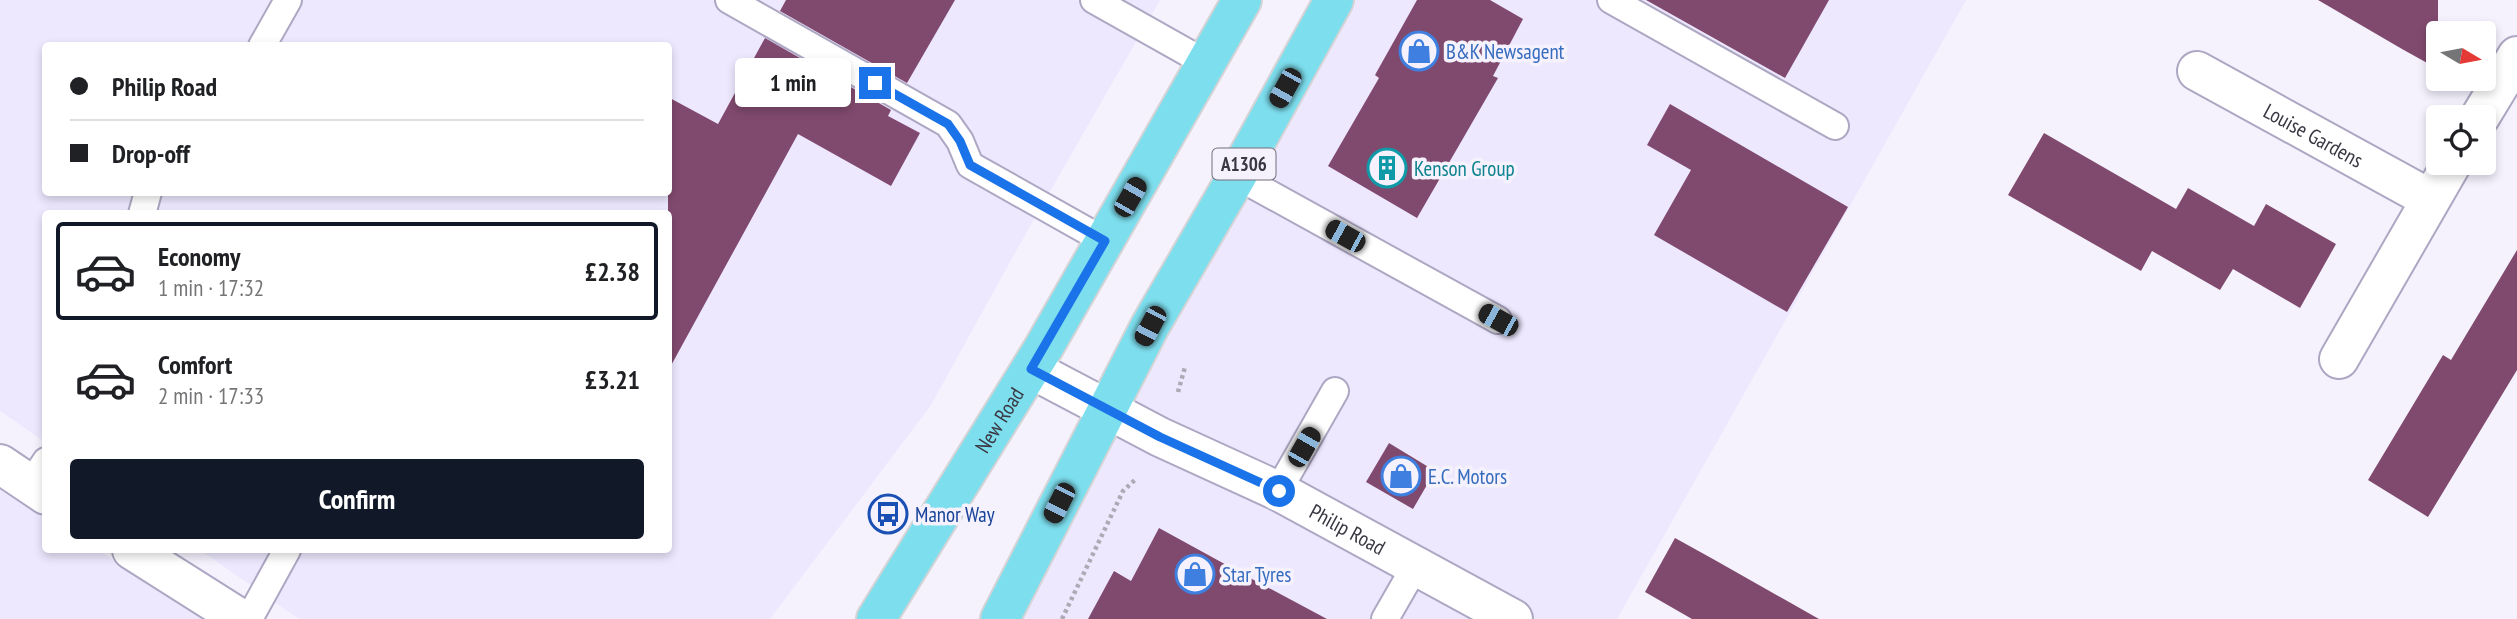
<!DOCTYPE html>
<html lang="en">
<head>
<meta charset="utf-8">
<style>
  body { margin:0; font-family:"PT Sans Narrow",sans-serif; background:#f6f6f6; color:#202124; height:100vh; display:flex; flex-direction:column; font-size:26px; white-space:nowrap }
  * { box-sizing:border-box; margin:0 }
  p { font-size:23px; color:#757577 }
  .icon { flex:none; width:38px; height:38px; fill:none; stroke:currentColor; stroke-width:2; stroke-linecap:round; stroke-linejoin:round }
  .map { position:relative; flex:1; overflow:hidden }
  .details { position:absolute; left:42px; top:210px; width:630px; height:343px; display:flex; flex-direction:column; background:#fff; border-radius:7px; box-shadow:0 4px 10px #0003 }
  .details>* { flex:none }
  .hud { position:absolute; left:42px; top:42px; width:630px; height:154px; border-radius:7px; box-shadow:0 4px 10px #0003; display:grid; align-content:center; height:154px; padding:0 28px; background:#fff }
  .needle { width:46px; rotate:100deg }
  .controls { position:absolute; left:2426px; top:21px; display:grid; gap:14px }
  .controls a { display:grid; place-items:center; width:70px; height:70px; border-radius:7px; background:#fff; box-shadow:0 4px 10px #0003; font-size:35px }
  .end { position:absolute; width:32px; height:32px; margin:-16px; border:9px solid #1a73e8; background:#fff; box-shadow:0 0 0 4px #fff }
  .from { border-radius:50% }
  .bubble { position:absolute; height:49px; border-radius:7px; background:#fff; box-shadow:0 4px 10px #0003; font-size:23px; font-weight:700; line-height:49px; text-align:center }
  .car { position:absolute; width:21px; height:42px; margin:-21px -10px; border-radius:9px; box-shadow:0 0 5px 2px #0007; background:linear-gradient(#222 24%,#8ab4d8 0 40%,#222 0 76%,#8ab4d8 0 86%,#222 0) }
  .hud b { display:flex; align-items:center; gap:24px; height:66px; font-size:26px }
  .hud b+b { border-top:2px solid #e0e0e0 }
  .hud i { width:18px; height:18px; background:#202124 }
  ul { padding:12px 0 0; list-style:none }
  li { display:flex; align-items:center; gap:21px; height:98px; margin:0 14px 10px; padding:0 14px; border:4px solid transparent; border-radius:7px }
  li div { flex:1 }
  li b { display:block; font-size:26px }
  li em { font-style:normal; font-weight:700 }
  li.on { border-color:#111827 }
  li>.icon { width:63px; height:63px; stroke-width:1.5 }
  .button { display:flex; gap:14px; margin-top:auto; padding:14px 28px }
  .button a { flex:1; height:80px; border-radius:7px; background:#111827; color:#fff; font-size:28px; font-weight:700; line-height:80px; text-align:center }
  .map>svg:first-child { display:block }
  .built { fill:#ede8fe; fill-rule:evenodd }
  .building { fill:#804a6e }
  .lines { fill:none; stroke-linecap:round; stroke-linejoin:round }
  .service-casing { stroke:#ada7c3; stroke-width:30 }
  .minor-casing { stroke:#ada7c3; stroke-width:42 }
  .primary-casing { stroke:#d4d3d5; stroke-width:42 }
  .path { stroke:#adaab5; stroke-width:4.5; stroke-dasharray:3.5 3.5; stroke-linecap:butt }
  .service { stroke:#fff; stroke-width:26 }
  .minor { stroke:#fff; stroke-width:38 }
  .primary { stroke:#7ddeee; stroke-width:38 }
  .route { stroke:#1a73e8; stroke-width:9 }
  .labels { text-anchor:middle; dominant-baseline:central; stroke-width:7; stroke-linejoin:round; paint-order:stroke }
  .shield { fill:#f5f2fe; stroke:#726f7a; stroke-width:2 }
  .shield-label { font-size:19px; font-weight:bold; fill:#3a3742 }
  .shop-label { font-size:21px; fill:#366cbe; stroke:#f5f2fe; text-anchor:start }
  .street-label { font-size:21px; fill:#3a3742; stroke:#f5f2fe }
  .culture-label { font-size:21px; fill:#0d838f; stroke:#f5f2fe; text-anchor:start }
  .transit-label { font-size:21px; fill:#164399; stroke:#f5f2fe; text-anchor:start }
</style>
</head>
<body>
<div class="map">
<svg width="2517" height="619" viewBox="0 0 2517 619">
  <rect width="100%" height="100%" fill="#f5f2fe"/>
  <g class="built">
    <path d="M0 0H1160L1025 235 931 405 770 619H299L200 550H668V214H46L45 442 0 411ZM46 46H668V192H46Z"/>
    <path d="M1334 0H1966L1617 619H988Z"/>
    <path d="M0 485 45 515 46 550H98L202 619H0Z"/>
  </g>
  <g class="building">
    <path d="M786 0H955L907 83 780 11Z"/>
    <path d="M1417 0H1490L1523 19 1493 76 1498 78 1417 218 1328 166 1379 78 1375 75Z"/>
    <path d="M1646 0H1829L1785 78Z"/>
    <path d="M2318 0H2438V69L2402 49Z"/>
    <path d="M765 38 891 110 888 116 920 133 891 186 798 134 668 371V97L718 124Z"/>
    <path d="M1670 104 1848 207 1787 312 1654 235 1691 170 1647 145Z"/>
    <path d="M2044 133 2176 209 2188 188 2254 226 2266 204 2336 244 2300 308 2233 269 2220 290 2152 251 2141 271 2008 195Z"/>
    <path d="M2517 250V370L2428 517 2368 480 2443 355 2451 360Z"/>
    <path d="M1389 443 1435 471 1413 509 1366 482Z"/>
    <path d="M1159 528 1252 579 1327 619H1088L1114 571 1131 581Z"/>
    <path d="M1675 538 1713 559 1819 619H1692L1645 592Z"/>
  </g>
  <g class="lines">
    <defs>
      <g id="service">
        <path d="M729 0 948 124 960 141 970 165 1105 241"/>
        <path d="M1094 0 1206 63"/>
        <path d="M1611 0 1835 126"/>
        <path d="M262 46 288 0"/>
        <path d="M1237 176 1498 320"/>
        <path d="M142 214 148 192"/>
        <path d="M30 485 46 461"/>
        <path d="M1278 491 1335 391"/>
        <path d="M249 619 287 550"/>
        <path d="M1385 619 1416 565"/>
      </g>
      <g id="minor">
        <path id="s1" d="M2197 71 2430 199"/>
        <path d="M2480 117 2517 56"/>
        <path d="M2339 359 2452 163"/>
        <path id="s2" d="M1031 369 1160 437 1278 491 1513 619"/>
        <path d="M0 464 46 495"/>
        <path d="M132 550 241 619"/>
      </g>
      <g id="primary">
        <path id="s3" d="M876 619 1044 347 1242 0"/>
        <path d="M1000 619 1150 326 1237 176 1334 0"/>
      </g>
    </defs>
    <use href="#service" class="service-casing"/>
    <use href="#minor" class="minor-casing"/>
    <use href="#primary" class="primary-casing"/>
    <g class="path">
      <path d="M1178 392 1185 367"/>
      <path d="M1062 619 1123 491 1137 478"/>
    </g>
    <use href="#service" class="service"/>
    <use href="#minor" class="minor"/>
    <use href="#primary" class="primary"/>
  </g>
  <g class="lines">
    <path class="route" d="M875 83 948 124 960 141 970 165 1105 241 1031 369 1160 437 1279 491"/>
  </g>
  <defs>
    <symbol id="shop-ring" viewBox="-11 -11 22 22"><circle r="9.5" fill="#f5f2fe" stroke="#3f7fe0" stroke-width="1.5"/><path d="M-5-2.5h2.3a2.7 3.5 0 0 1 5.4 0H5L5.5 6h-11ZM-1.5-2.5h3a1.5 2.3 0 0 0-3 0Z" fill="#3f7fe0"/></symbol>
    <symbol id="building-ring" viewBox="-11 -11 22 22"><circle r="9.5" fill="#f5f2fe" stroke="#0f9aa8" stroke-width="1.5"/><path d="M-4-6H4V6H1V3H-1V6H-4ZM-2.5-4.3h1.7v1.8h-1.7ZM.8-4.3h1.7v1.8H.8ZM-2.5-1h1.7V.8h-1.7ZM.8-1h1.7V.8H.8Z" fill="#0f9aa8"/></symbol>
    <symbol id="bus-ring" viewBox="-11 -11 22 22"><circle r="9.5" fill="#f5f2fe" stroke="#1a4fb4" stroke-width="1.5"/><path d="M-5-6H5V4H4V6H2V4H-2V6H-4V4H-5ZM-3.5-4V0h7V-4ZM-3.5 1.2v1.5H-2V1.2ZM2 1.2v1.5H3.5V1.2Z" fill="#1a4fb4"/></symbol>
  </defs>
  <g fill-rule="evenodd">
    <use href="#shop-ring" x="1397" y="29" width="44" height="44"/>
    <use href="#building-ring" x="1365" y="146" width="44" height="44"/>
    <use href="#shop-ring" x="1379" y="454" width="44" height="44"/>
    <use href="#bus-ring" x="866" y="492" width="44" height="44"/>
    <use href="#shop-ring" x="1173" y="552" width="44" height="44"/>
  </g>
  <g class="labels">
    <rect class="shield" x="1212.5" y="148.5" width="63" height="31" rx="5"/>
    <g class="shield-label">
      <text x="1244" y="164">A1306</text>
    </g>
    <g class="shop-label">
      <text x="1446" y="51">B&amp;K Newsagent</text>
      <text x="1428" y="476">E.C. Motors</text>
      <text x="1222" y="574">Star Tyres</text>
    </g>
    <g class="street-label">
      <text stroke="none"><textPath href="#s1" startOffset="133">Louise Gardens</textPath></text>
      <text stroke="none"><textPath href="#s3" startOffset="234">New Road</textPath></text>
      <text stroke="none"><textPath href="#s2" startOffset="355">Philip Road</textPath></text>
    </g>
    <g class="culture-label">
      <text x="1414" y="168">Kenson Group</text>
    </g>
    <g class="transit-label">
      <text x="915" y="514">Manor Way</text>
    </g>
  </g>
</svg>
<div class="controls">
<a><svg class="needle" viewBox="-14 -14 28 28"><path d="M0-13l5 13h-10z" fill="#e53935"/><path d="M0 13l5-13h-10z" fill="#757577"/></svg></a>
<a><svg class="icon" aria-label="locate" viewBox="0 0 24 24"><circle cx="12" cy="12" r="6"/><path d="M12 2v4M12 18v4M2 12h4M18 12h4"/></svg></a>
</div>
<i class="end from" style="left:1279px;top:491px"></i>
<i class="end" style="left:875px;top:83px"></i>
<div class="bubble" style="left:735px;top:58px;width:116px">1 min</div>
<i class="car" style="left:1285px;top:88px;rotate:209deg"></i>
<i class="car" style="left:1130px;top:197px;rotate:30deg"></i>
<i class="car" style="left:1345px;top:236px;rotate:299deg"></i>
<i class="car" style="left:1498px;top:320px;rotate:299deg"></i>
<i class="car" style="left:1150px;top:326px;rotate:208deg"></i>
<i class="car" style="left:1304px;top:447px;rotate:30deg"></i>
<i class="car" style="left:1059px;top:503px;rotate:207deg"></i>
<div class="hud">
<b><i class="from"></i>Philip Road</b>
<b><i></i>Drop-off</b>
</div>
<section class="details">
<ul>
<li class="on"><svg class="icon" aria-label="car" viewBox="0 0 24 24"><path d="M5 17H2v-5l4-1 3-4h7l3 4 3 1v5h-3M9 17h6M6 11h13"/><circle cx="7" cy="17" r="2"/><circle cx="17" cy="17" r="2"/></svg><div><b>Economy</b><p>1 min · 17:32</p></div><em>£2.38</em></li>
<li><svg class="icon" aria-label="car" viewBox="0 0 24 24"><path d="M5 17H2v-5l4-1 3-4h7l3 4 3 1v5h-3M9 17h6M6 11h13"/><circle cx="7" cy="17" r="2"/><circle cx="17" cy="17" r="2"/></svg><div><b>Comfort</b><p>2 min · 17:33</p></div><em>£3.21</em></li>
</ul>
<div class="button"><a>Confirm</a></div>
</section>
</div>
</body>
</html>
